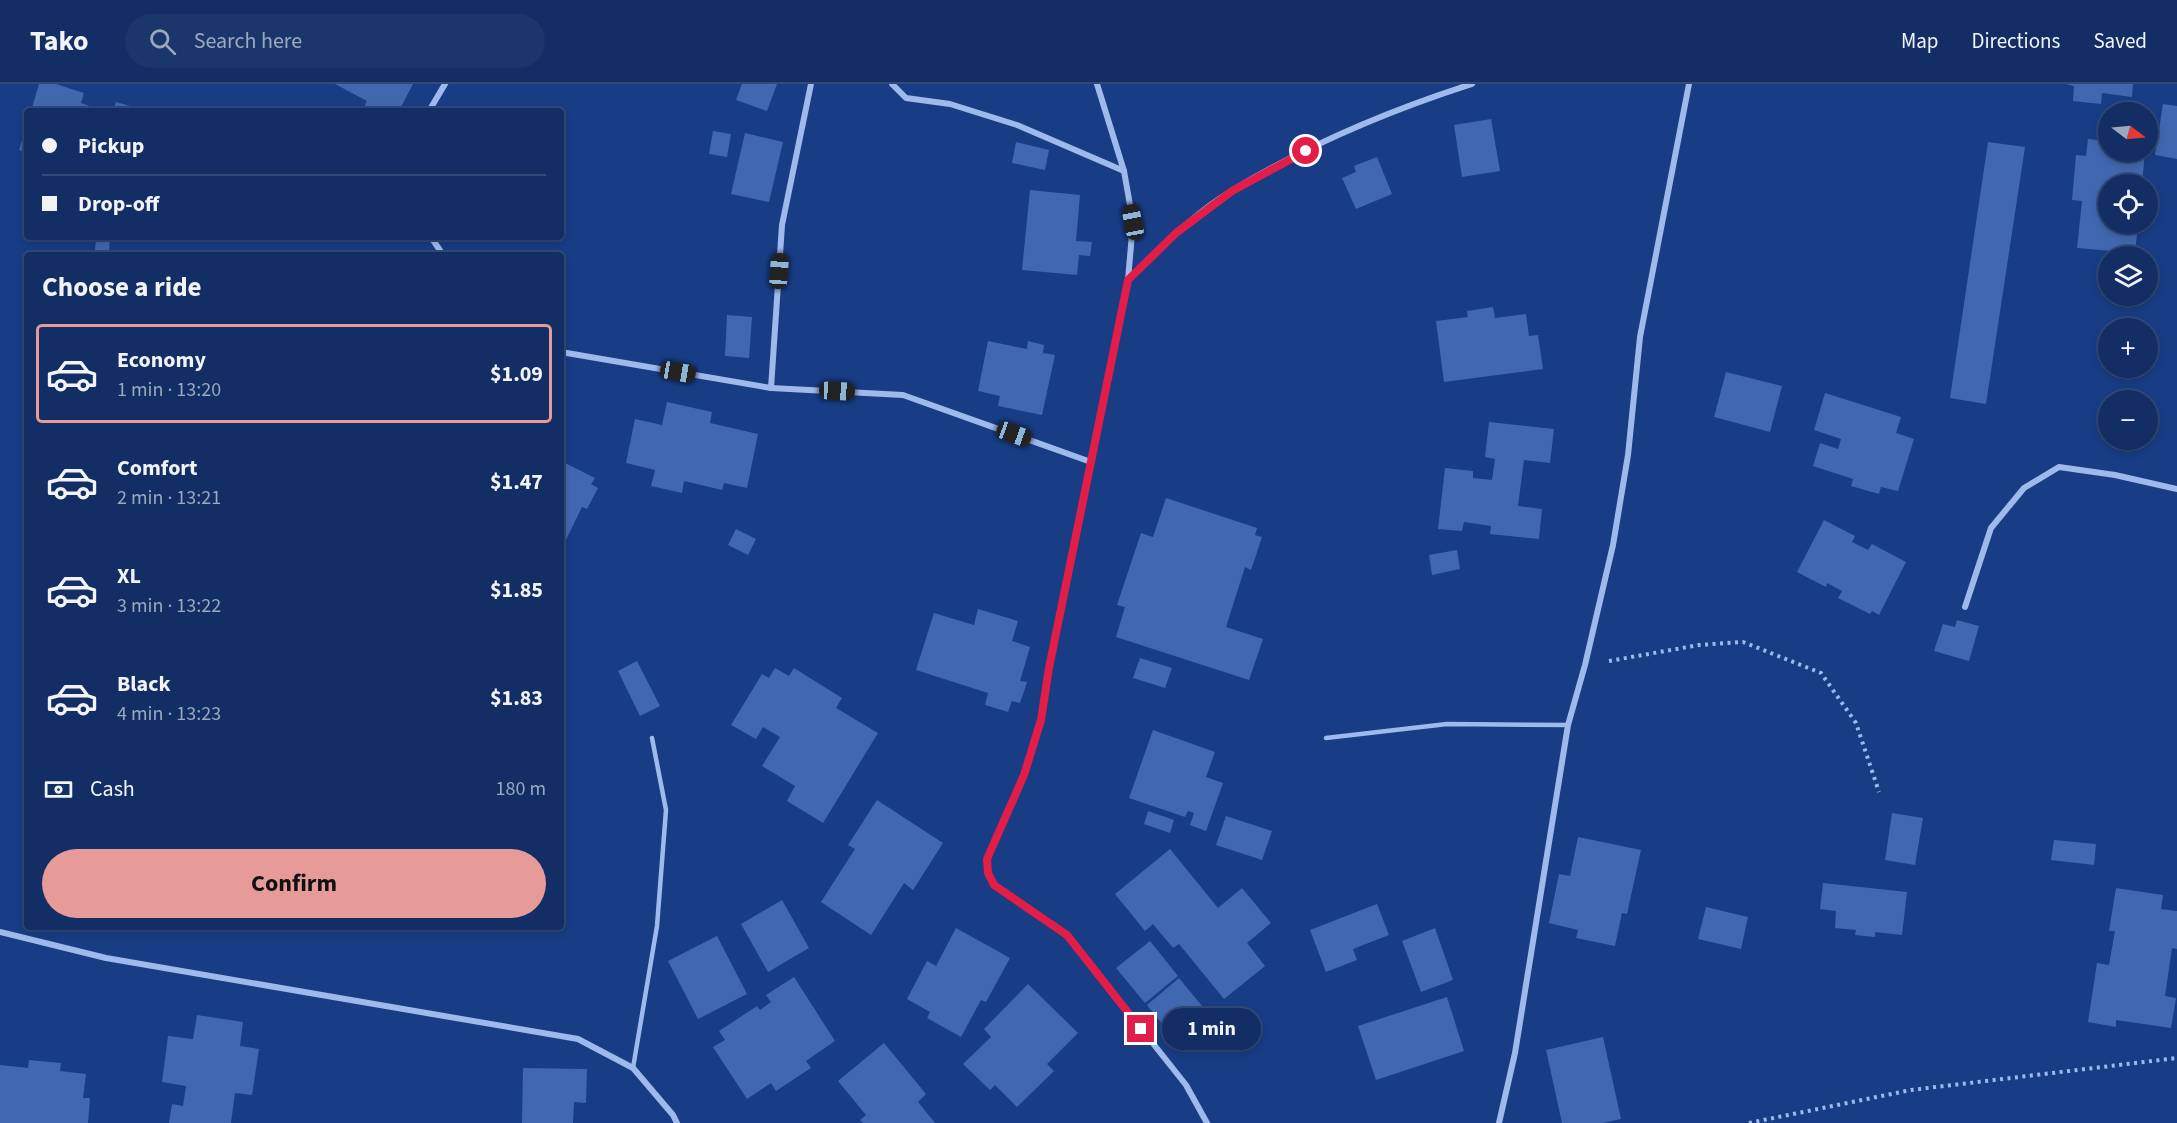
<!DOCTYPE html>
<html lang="en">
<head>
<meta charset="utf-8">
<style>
  body { margin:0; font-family:"Source Sans 3",sans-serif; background:#1b366a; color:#f1f3f6; height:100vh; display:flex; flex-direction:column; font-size:22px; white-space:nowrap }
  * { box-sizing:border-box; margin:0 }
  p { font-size:20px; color:#9ca8bf }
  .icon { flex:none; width:33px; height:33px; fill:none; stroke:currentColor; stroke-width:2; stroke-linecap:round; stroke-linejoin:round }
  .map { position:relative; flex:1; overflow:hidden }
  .sheet { position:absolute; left:24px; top:168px; width:540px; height:678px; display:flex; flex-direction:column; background:#122e64; border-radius:6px; box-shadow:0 3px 9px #0003,0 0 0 2px #314a78 }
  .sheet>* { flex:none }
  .top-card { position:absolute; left:24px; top:24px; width:540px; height:132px; border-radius:6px; box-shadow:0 3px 9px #0003,0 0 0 2px #314a78; display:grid; align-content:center; height:132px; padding:0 18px; background:#122e64 }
  .needle { width:39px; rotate:106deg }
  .tools { position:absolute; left:2098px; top:18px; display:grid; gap:12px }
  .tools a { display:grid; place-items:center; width:60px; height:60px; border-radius:50%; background:#122e64; box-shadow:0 3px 9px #0003,0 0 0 2px #314a78; font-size:30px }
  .end { position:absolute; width:27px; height:27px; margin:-14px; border:8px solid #e11d48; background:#fff; box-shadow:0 0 0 3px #fff }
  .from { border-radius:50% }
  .bubble { position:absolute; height:42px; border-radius:21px; background:#122e64; box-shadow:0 3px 9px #0003,0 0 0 2px #314a78; font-size:20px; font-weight:700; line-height:42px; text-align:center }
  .car { position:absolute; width:18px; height:36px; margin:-18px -9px; border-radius:8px; box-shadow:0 0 4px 2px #0007; background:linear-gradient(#222 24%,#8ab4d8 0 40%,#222 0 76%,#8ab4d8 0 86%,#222 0) }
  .top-card b { display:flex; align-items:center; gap:21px; height:57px; font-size:22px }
  .top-card b+b { border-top:2px solid #314a78 }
  .top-card i { width:15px; height:15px; background:#f1f3f6 }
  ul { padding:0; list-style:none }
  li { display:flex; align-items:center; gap:18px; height:99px; margin:0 12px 9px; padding:0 6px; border:3px solid transparent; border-radius:6px }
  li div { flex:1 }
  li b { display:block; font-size:22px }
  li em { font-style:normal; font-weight:700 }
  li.active { border-color:#e69b98 }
  li>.icon { width:54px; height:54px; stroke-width:1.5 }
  h2 { padding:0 18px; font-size:27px; line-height:72px }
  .pay { display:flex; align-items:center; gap:15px; height:66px; padding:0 18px; font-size:22px }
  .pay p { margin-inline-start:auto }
  .button { display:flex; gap:12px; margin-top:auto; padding:12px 18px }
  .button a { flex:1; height:69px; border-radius:36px; background:#e69b98; color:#111; font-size:24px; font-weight:700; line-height:69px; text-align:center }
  header { display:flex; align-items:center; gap:36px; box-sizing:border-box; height:84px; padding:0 30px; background:#122e64; border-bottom:2px solid #314a78 }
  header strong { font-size:28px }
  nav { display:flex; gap:33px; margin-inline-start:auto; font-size:21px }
  .search { width:420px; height:54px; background:#1b366a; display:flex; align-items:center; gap:15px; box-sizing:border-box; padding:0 21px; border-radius:33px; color:#9ca8bf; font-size:22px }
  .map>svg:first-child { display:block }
  .building { fill:#4167af }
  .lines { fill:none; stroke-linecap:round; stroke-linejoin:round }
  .path { stroke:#9ebaec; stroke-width:4; stroke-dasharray:3 4.5; stroke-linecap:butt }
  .lane { stroke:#9ebaec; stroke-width:4.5 }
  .street { stroke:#9ebaec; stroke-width:6 }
  .route { stroke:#e11d48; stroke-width:8 }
</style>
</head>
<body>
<header>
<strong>Tako</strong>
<div class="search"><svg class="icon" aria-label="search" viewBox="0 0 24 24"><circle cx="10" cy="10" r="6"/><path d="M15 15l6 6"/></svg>Search here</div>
<nav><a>Map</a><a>Directions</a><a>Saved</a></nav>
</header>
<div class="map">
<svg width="2177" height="1039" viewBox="0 0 2177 1039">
  <rect width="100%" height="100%" fill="#183d85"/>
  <g class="building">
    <path d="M39 0H56L84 9 81 19 104 27H31Z"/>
    <path d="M335 0H413L399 27H362L367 17Z"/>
    <path d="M742 0H777L767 27 736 16Z"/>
    <path d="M2066 0H2133L2132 13 2102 9 2101 20 2073 17 2074 2Z"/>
    <path d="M116 18 144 26V27H106L107 22 114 24Z"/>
    <path d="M2163 20 2177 22V75L2155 71Z"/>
    <path d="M1491 35 1500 87 1462 93 1454 41Z"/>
    <path d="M26 43H27V69L19 66Z"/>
    <path d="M713 47 731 50 727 73 709 70Z"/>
    <path d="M745 49 783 58 769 118 731 110Z"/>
    <path d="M2088 55 2109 57V68H2145L2142 100H2109V140H2138L2135 169 2077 164 2082 117 2072 116 2076 71 2086 72Z"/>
    <path d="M1016 58 1049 66 1045 86 1012 79Z"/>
    <path d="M1988 58 2025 63 1986 320 1950 314Z"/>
    <path d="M1377 73 1392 110 1356 125 1342 94 1356 88 1354 82Z"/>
    <path d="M1030 106 1080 111 1076 157 1092 158 1090 172 1079 171 1077 191 1022 186Z"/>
    <path d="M96 153H110L109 168 95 167Z"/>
    <path d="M1493 223 1495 234 1526 230 1529 252 1538 251 1543 285 1444 298 1436 237 1468 233 1467 227Z"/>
    <path d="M727 231 752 233 749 274 725 272Z"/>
    <path d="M988 257 1027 265 1028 257 1044 261 1043 269 1055 271 1042 331 998 322 1000 312 978 307Z"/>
    <path d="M1726 288 1782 302 1770 348 1714 333Z"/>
    <path d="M1825 309 1901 333 1896 349 1914 355 1898 407 1881 403 1879 410 1851 402 1853 395 1813 382 1820 359 1838 365 1841 355 1814 346Z"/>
    <path d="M667 318 712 328 710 339 758 350 747 404 724 399 722 406 684 397 682 409 651 402 655 386 626 379 635 335 662 341Z"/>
    <path d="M1489 338 1554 345 1550 379 1524 376 1518 422 1542 425 1539 455 1490 450 1491 442 1464 438 1462 447 1438 445 1445 384 1473 387V394L1492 396 1495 375 1485 373Z"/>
    <path d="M561 377 595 394 591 400 598 404 587 425 582 423 561 466Z"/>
    <path d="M1166 414 1257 444 1255 451 1262 453 1251 486 1245 483 1226 543 1263 555 1249 596 1116 553 1125 523 1117 521 1141 449 1153 453Z"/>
    <path d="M1824 436 1855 452 1852 458 1868 466 1872 460 1906 478 1879 531 1872 527 1870 530 1838 514 1842 507 1827 499 1826 503 1797 488Z"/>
    <path d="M736 445 756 455 748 471 728 461Z"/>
    <path d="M1457 466 1460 485 1432 491 1429 471Z"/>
    <path d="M978 525 1018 537 1012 557 1030 563 1020 597 1027 598 1020 619 1012 617 1008 628 985 621 988 609 916 586 934 529 974 541Z"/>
    <path d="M1957 536 1979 542 1969 577 1934 567 1943 540 1955 543Z"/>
    <path d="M1140 574 1172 584 1165 604 1133 594Z"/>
    <path d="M637 577 660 622 640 632 618 587Z"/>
    <path d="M775 584 789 592 794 584 842 614 836 624 878 649 823 739 787 717 795 702 762 682 780 653 763 643 756 655 731 641 762 590 769 594Z"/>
    <path d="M1153 646 1215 668 1206 693 1223 699 1206 747 1190 741 1194 729 1188 727 1185 733 1129 714Z"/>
    <path d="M877 716 943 759 913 806 904 799 871 851 821 818 855 765 848 761Z"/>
    <path d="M1148 727 1174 736 1170 749 1144 740Z"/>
    <path d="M1892 729 1923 734 1915 781 1885 776Z"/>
    <path d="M1226 732 1272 747 1262 776 1216 761Z"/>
    <path d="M1578 753 1641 766 1627 830 1622 829 1615 862 1576 854 1578 846 1549 839 1559 790 1570 792Z"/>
    <path d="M2054 756 2096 760 2094 781 2051 776Z"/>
    <path d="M1170 765 1218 824 1242 804 1271 839 1247 859 1265 882 1224 915 1179 860 1173 864 1153 840 1145 847 1115 810Z"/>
    <path d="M1823 799 1907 808 1902 851 1875 848V853L1855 851 1856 846 1835 844 1836 827 1820 825Z"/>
    <path d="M2116 804 2163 811 2161 825 2177 827V865L2172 864 2165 912 2176 914 2171 944 2116 936V943L2088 938 2097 879 2109 881 2115 847H2109Z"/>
    <path d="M782 816 809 864 768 888 741 840Z"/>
    <path d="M1377 820 1389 851 1353 865 1357 876 1326 888 1310 846Z"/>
    <path d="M1706 823 1748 833 1741 865 1698 855Z"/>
    <path d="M956 844 1010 874 986 918 981 916 961 953 927 934 930 928 907 915 927 877 936 882Z"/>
    <path d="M1435 844 1453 896 1421 908 1402 857Z"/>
    <path d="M717 852 747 910 698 935 668 877Z"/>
    <path d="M1150 857 1178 892 1145 919 1116 884Z"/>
    <path d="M794 893 835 957 806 977 811 984 776 1007 771 999 747 1015 713 963 725 956 719 947 757 922 760 926 771 918 766 911Z"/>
    <path d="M1179 894 1207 928 1174 955 1147 921Z"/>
    <path d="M1028 900 1078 949 1047 980 1054 987 1017 1023 995 1001 990 1006 963 980 991 953 984 945Z"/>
    <path d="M1447 913 1464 967 1376 996 1358 942Z"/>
    <path d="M197 931 243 938 240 962 259 965 252 1011 235 1009 231 1039H169L172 1020 183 1022 186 1002 162 998 168 952 193 955Z"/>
    <path d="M1603 953 1621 1035 1602 1039H1562L1546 966Z"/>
    <path d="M884 959 926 1010 918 1018 935 1039H863L860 1036 866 1031 838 997Z"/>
    <path d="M29 976 61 979 60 987 86 990 83 1014H90L88 1039H0V981L28 984Z"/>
    <path d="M523 984 587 985 586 1019 574 1018 573 1039H522Z"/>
  </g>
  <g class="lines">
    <g class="path">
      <path d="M1609 577 1699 561 1743 558 1821 589 1856 639 1879 708"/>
      <path d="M1749 1039 1911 1006 2177 974"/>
    </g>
    <g class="lane">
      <path d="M1326 654 1447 640 1568 641"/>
      <path d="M633 984 657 842 666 726 652 654"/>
    </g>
    <g class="street">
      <path d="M892 0 906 14 950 20 1017 41 1124 87"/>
      <path d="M1097 0 1124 87 1133 138 1128 196 1049 584 1041 636 1024 691 987 775 988 789 994 801 1067 851 1186 1001 1207 1039"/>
      <path d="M429 27 445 0"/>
      <path d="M431 153 443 171"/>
      <path d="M1129 195C1161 164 1194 129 1233 106 1306 62 1391 26 1472 0"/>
      <path d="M561 268 771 304 903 311 1091 378"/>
      <path d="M771 304 782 141 811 0"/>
      <path d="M1965 523 1991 444 2024 404 2059 383 2115 391 2177 405"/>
      <path d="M0 848 106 874 578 955 633 984 673 1031 677 1039"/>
      <path d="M1499 1039 1515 969 1568 641 1585 581 1613 461 1628 371 1640 253 1689 0"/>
    </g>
  </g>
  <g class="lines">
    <path class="route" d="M1141 945 1067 851 994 801 988 789 987 775 1024 691 1041 636 1049 584 1128 196 1176 149 1232 107 1306 67"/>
  </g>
</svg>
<div class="tools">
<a><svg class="needle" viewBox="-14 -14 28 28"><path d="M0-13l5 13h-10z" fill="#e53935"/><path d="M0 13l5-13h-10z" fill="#9ca8bf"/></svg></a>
<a><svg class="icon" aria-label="locate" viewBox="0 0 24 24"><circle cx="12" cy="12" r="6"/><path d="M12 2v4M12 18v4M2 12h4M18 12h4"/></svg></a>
<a><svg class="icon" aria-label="layers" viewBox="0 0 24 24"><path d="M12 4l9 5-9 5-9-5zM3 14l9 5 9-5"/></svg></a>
<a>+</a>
<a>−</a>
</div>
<i class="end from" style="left:1306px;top:67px"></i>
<i class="end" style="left:1141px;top:945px"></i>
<div class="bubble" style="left:1162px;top:924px;width:99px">1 min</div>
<i class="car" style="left:1133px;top:138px;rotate:349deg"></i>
<i class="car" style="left:779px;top:187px;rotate:4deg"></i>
<i class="car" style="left:678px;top:288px;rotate:100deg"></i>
<i class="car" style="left:837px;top:307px;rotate:93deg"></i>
<i class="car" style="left:1014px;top:350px;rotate:110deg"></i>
<div class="top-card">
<b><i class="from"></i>Pickup</b>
<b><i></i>Drop-off</b>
</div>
<section class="sheet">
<h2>Choose a ride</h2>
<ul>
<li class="active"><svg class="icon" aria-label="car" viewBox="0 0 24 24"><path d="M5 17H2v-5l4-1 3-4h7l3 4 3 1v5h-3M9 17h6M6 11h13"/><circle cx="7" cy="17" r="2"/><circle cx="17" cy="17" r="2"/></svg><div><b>Economy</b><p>1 min · 13:20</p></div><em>$1.09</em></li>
<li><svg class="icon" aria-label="car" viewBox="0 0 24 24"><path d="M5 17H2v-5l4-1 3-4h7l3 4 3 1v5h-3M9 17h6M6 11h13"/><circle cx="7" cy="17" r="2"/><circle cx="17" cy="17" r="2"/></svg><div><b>Comfort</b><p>2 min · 13:21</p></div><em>$1.47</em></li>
<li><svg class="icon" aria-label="car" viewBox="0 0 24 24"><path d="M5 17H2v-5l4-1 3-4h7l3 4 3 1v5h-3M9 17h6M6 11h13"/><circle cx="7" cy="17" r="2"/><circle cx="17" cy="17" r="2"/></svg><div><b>XL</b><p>3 min · 13:22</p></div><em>$1.85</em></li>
<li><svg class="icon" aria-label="car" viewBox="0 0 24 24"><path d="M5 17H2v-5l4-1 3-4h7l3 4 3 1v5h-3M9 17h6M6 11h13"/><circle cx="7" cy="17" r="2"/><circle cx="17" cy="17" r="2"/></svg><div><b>Black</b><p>4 min · 13:23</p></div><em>$1.83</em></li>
</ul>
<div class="pay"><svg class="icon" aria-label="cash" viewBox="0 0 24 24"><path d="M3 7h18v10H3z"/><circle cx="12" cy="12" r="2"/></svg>Cash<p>180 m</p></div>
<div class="button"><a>Confirm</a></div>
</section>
</div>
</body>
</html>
